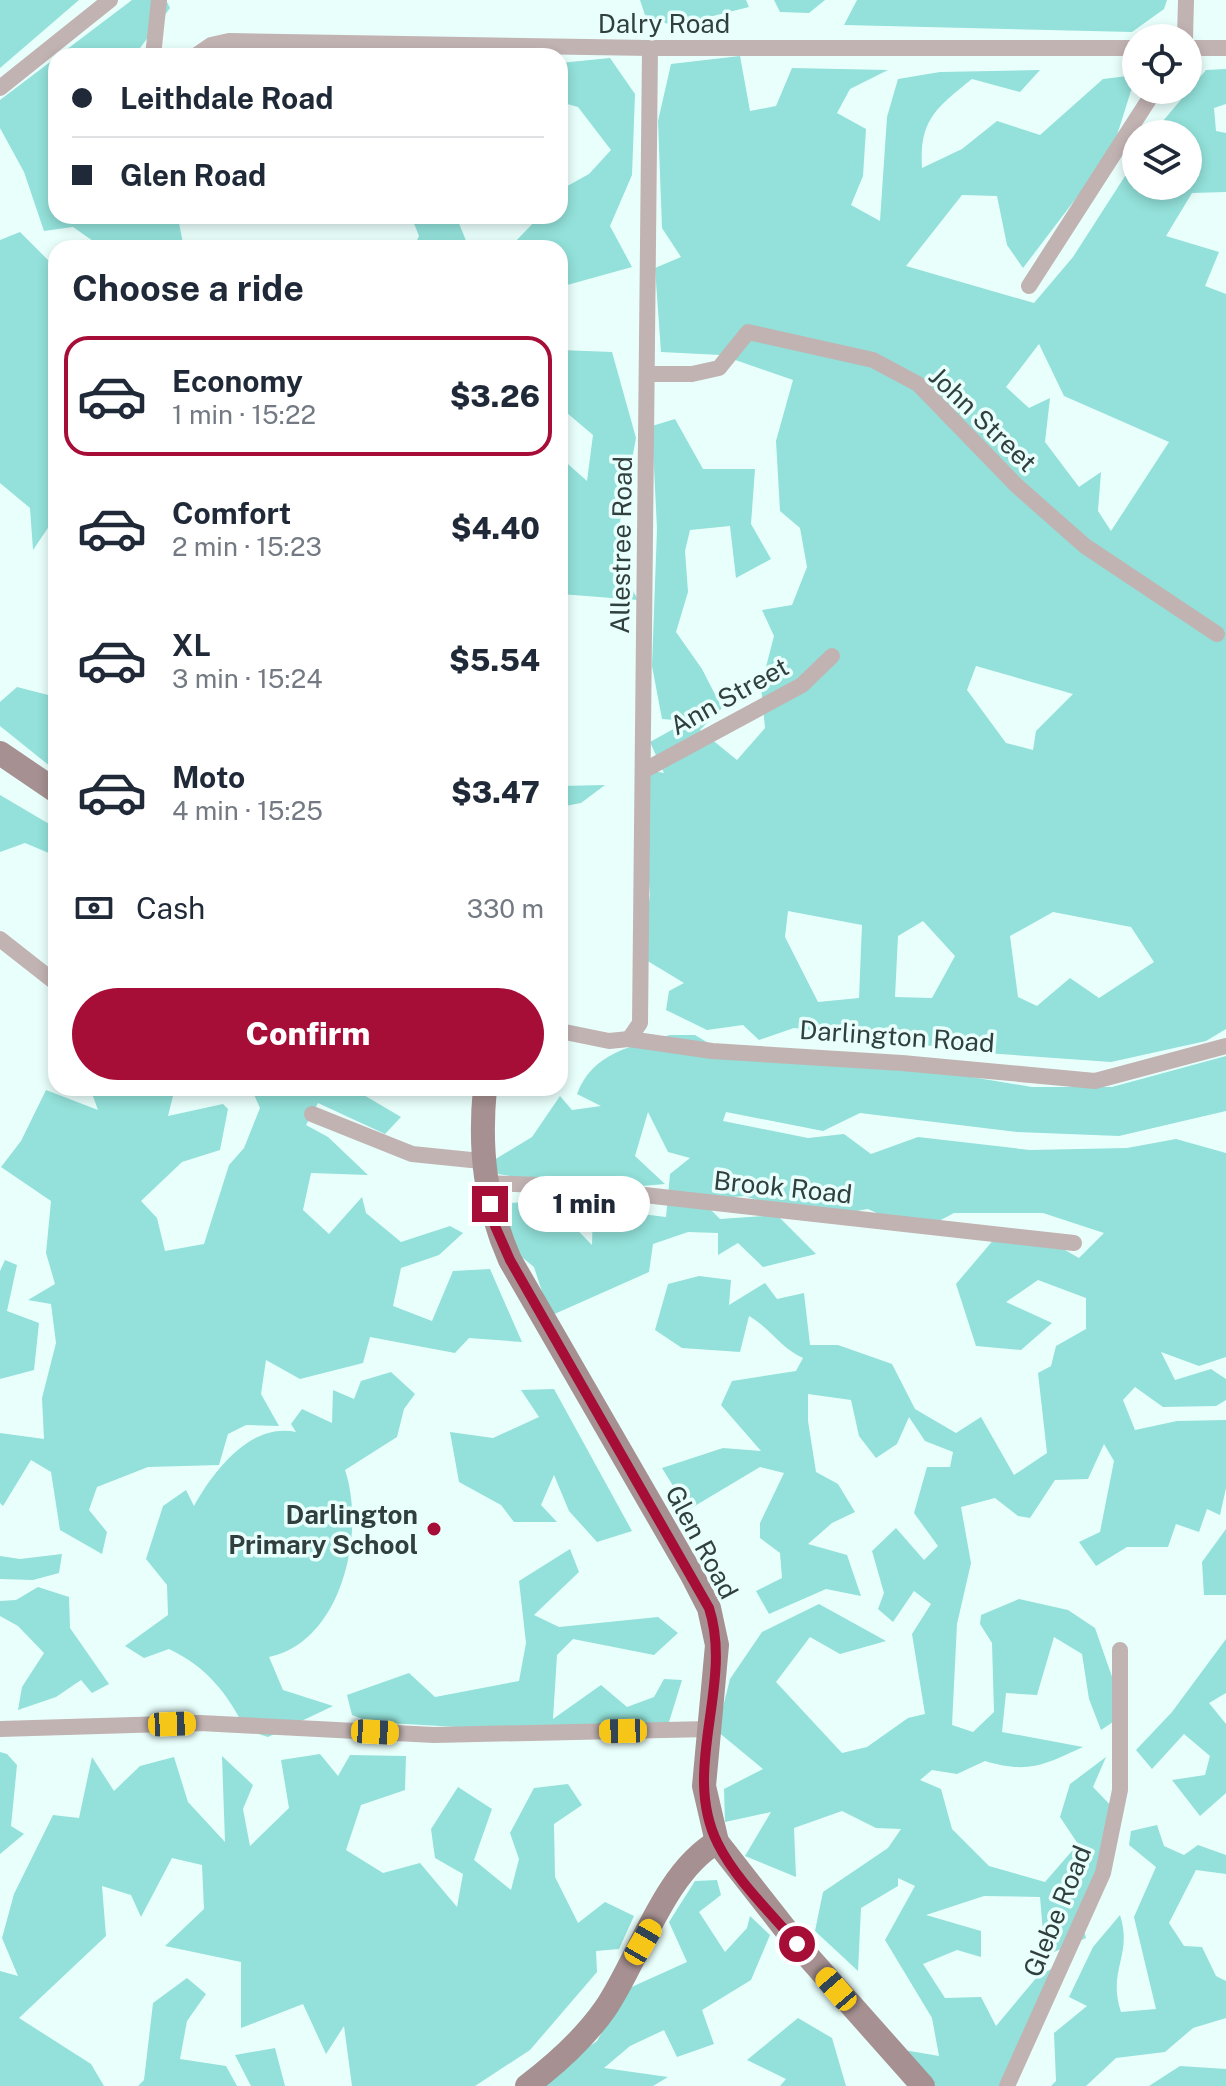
<!DOCTYPE html>
<html lang="en">
<head>
<meta charset="utf-8">
<style>
  body { margin:0; font-family:"Public Sans",sans-serif; background:#f6f6f7; color:#1f2937; height:100vh; display:flex; flex-direction:column; font-size:30px; white-space:nowrap }
  * { box-sizing:border-box; margin:0 }
  p { font-size:26px; color:#747a83 }
  .icon { flex:none; width:44px; height:44px; fill:none; stroke:currentColor; stroke-width:2; stroke-linecap:round; stroke-linejoin:round }
  .map { position:relative; flex:1; overflow:hidden }
  .drawer { position:absolute; left:48px; top:240px; width:520px; height:856px; display:flex; flex-direction:column; background:#fff; border-radius:24px; box-shadow:0 4px 12px #0003 }
  .drawer>* { flex:none }
  .top-card { position:absolute; left:48px; top:48px; width:520px; height:176px; border-radius:24px; box-shadow:0 4px 12px #0003; display:grid; align-content:center; height:176px; padding:0 24px; background:#fff }
  .tools { position:absolute; left:1122px; top:24px; display:grid; gap:16px }
  .tools a { display:grid; place-items:center; width:80px; height:80px; border-radius:50%; background:#fff; box-shadow:0 4px 12px #0003; font-size:40px }
  .end { position:absolute; width:36px; height:36px; margin:-18px; border:10px solid #a60d37; background:#fff; box-shadow:0 0 0 4px #fff }
  .from { border-radius:50% }
  .bubble { position:absolute; height:56px; border-radius:28px; background:#fff; box-shadow:0 4px 12px #0003; font-size:26px; font-weight:800; line-height:56px; text-align:center }
  .car { position:absolute; width:24px; height:48px; margin:-24px -12px; border-radius:10px; box-shadow:0 0 6px 2px #0007; background:linear-gradient(#f5c518 24%,#345 0 40%,#f5c518 0 76%,#345 0 86%,#f5c518 0) }
  .top-card b { display:flex; align-items:center; gap:28px; height:76px; font-size:30px }
  .top-card b+b { border-top:2px solid #e0e1e3 }
  .top-card i { width:20px; height:20px; background:#1f2937 }
  ul { padding:0; list-style:none }
  li { display:flex; align-items:center; gap:24px; height:120px; margin:0 16px 12px; padding:0 8px; border:4px solid transparent; border-radius:24px }
  li div { flex:1 }
  li b { display:block; font-size:30px }
  li em { font-style:normal; font-weight:800 }
  li.current { border-color:#a60d37 }
  li>.icon { width:72px; height:72px; stroke-width:1.5 }
  h2 { padding:0 24px; font-size:36px; line-height:96px }
  .pay { display:flex; align-items:center; gap:20px; height:88px; padding:0 24px; font-size:30px }
  .pay p { margin-inline-start:auto }
  .button { display:flex; gap:16px; margin-top:auto; padding:16px 24px }
  .button a { flex:1; height:92px; border-radius:48px; background:#a60d37; color:#fff; font-size:32px; font-weight:800; line-height:92px; text-align:center }
  .map>svg:first-child { display:block }
  .green { fill:#93e1da; fill-rule:evenodd }
  .lines { fill:none; stroke-linecap:round; stroke-linejoin:round }
  .street { stroke:#c2b3b3; stroke-width:16 }
  .secondary { stroke:#a69091; stroke-width:24 }
  .route { stroke:#a60d37; stroke-width:10 }
  .poi-dot { fill:#a60d37; stroke:#e9fffc; stroke-width:3 }
  .labels { text-anchor:middle; dominant-baseline:central; stroke-width:7; stroke-linejoin:round; paint-order:stroke }
  .street-label { font-size:26px; fill:#31403e; stroke:#e9fffc }
  .poi-label { font-size:26px; font-weight:bold; fill:#31403e; stroke:#e9fffc; text-anchor:end }
</style>
</head>
<body>
<div class="map">
<svg width="1226" height="2086" viewBox="0 0 1226 2086">
  <rect width="100%" height="100%" fill="#e9fffc"/>
  <g class="green">
    <path d="M0 0H79L0 68Z"/>
    <path d="M132 0H166L170 8 134 56H56V117L48 126 56 153V216L178 218 184 248H103L73 227 44 231 24 172 0 128V100Z"/>
    <path d="M640 0H746L749 7 673 26 645 15Z"/>
    <path d="M774 0H825L809 13 780 12Z"/>
    <path d="M857 0H1167L1164 9 1132 32 844 25Z"/>
    <path d="M337 44 420 56H305Z"/>
    <path d="M740 56 750 111 776 106 792 68 888 70 850 89 837 113 866 129 863 176 851 205 880 221 887 117 898 79 940 72 1040 70 1020 92 972 79C936 108 919 120 922 168L962 149 997 121 1040 135 1103 79 1136 75 1112 151 1023 268 1007 245 997 196 962 195 906 266 1034 303 1073 257 1136 159V186H1188V134H1152L1206 70 1226 69V104L1214 108 1216 131 1226 133V192L1192 193 1166 236 1219 252 1205 286 1226 294V1029L1206 1041 1111 1062 986 1053 794 1028 759 1040 743 1025 707 1030 666 1010 669 991 684 983 641 957 650 895 645 833 647 770 664 773 650 742 688 721 662 719 652 666 657 529 652 426 675 419 703 469H755L751 524 771 559 736 578 730 526 690 530 685 551 688 592 676 632 702 669 722 708 700 730 737 760 765 728 761 686 774 636 762 610 792 605 807 567 800 528 780 511 776 441 793 380 721 355 661 352 655 268 681 257 662 228 658 121 671 64ZM1039 344 1064 396 1169 442 1111 531 1098 511 1101 472 1079 487 1045 442 1050 398 1029 408 1006 387ZM976 666 1073 694 1036 731 1033 750 1006 743 967 690ZM788 911 862 925 859 998 818 1002 785 937ZM1053 912 1131 927 1154 962 1099 998 1070 978 1037 1006 1018 997 1010 936ZM923 921 955 956 932 998 895 997 898 936Z"/>
    <path d="M610 58 635 94 632 175 610 226 632 267 560 287V248H487L513 244 540 216H560V190L589 174 611 150 578 107 560 102V63Z"/>
    <path d="M411 216H456L469 248H413L419 236Z"/>
    <path d="M20 232 56 268V346L49 351 51 406 56 405V516L33 550 30 508 0 483V240Z"/>
    <path d="M560 350 612 352 636 438 614 554 638 600 560 594V457L587 481 593 435 560 407Z"/>
    <path d="M17 687 56 697V771L0 726V702Z"/>
    <path d="M605 785 581 803 560 807V786Z"/>
    <path d="M0 795 56 828V856L25 843 0 852Z"/>
    <path d="M670 1035H695L730 1056 893 1064 1032 1087H1112L1226 1056V1111L1119 1136 1017 1132 860 1113 823 1131 726 1112 723 1121 808 1138 844 1134 871 1154 918 1137 1030 1150 1127 1148 1176 1139 1226 1153V1357L1199 1366 1161 1352 1175 1380 1211 1369 1226 1379V1400L1216 1406 1163 1407 1135 1387 1123 1400 1135 1430 1177 1421 1226 1420V1488L1220 1515 1207 1509 1199 1532 1176 1524 1168 1547H1127L1096 1566 1079 1542 1100 1532 1114 1461 1104 1444 1088 1479 1055 1480 1030 1518 1018 1516 995 1498 961 1507 971 1563 957 1624 952 1725 973 1732 994 1712 992 1643 980 1624 981 1615 1019 1599 1068 1610 1095 1628 1125 1714 1101 1730 1089 1699 1082 1654 1054 1637 1037 1695 1006 1693 1002 1732 1083 1747C1044 1765 1028 1774 985 1761L957 1774 932 1770 920 1780 941 1789 952 1829 989 1866 1045 1882 1078 1844 1060 1817 1070 1784 1106 1757 1093 1787 1116 1811 1106 1871 1079 1911 1086 1938 1045 1956 1040 1897 984 1896 926 1915 981 1931V1957L957 1950 923 1964 945 1998 981 1997 996 2026 1037 1977 1064 1962 1003 2086H932L892 2048 939 2056 932 2018 885 1940 915 1886 898 1878V1886L861 1908 858 1971 815 1931 823 1892 888 1848 901 1829 876 1828 842 1811 794 1828 796 1877 745 1856 771 1812 725 1822 724 1789 763 1769 717 1731 730 1679 762 1632 819 1604 886 1641 840 1654 810 1637 776 1682 842 1753 867 1747 908 1718 925 1714 912 1634 931 1604 914 1591 893 1622 878 1609 884 1593 872 1551 896 1528 924 1560 938 1546 914 1513 927 1467H950L953 1452 925 1441 909 1417 897 1444 876 1458 859 1436 851 1400 808 1394V1421L816 1472 838 1484 855 1512 832 1523 808 1544 847 1555 861 1596 826 1589 769 1614 756 1591 782 1578 780 1553 760 1538V1523L784 1473 760 1467 688 1510 662 1468 723 1448 761 1451 721 1405 732 1381 796 1371 803 1358C782 1349 770 1328 749 1316L740 1352 682 1348 655 1330 668 1284 699 1276 731 1280 729 1305 765 1283 777 1299 804 1293 810 1345H838L892 1364 915 1409 956 1433 981 1417 1014 1475 1047 1453 1038 1373 1051 1366 1056 1346 1086 1329V1298L1038 1280 1006 1302 1052 1323 1021 1350 976 1346 956 1284 1001 1231 1033 1232 1079 1258 1104 1233 1043 1213H954L918 1232 868 1209 817 1218 744 1196 701 1200 720 1219 777 1215 816 1254 763 1267 738 1243 718 1255V1233L688 1232 653 1244 649 1272 550 1316 534 1267 487 1229 491 1204 549 1201 592 1245 593 1208 666 1217 670 1174 690 1158 668 1152 648 1112 635 1156 665 1184 595 1190 498 1174 494 1160 532 1137 560 1096 572 1110 601 1106 577 1094C592 1053 632 1046 670 1035Z"/>
    <path d="M90 1088H175L168 1116 223 1104 228 1109 220 1150 182 1162 141 1201 157 1218 165 1251 204 1244 229 1165 244 1148 260 1108 251 1088H352L401 1117 385 1134 318 1103 306 1125 328 1137 368 1175 311 1173 303 1210 329 1234 362 1197 366 1213 401 1242 450 1226 463 1233 439 1255 401 1268 393 1306 432 1321 453 1271 490 1269 522 1342 469 1338 455 1353 370 1337 363 1363 300 1379 266 1360 261 1394 279 1426 246 1425 228 1434 219 1465 148 1467 97 1487 89 1510 107 1532 102 1554 60 1530 51 1472 31 1460 3 1506 0 1503V1433L44 1439 42 1398 56 1343 51 1304 28 1300 55 1284 46 1253 51 1201 1 1167 21 1141 46 1090 98 1110Z"/>
    <path d="M5 1260 17 1265 7 1311 39 1323 34 1370 0 1379V1271Z"/>
    <path d="M391 1372 415 1394 404 1409 397 1437 345 1470C366 1532 342 1642 269 1657L283 1690 333 1706 268 1737 246 1730C227 1693 207 1667 169 1649L144 1658 125 1646 168 1615 167 1585 146 1559 163 1506 186 1490 194 1506C213 1472 250 1422 296 1432L291 1424 302 1409 332 1423 333 1390 354 1399 361 1381Z"/>
    <path d="M554 1389 632 1531 597 1542 569 1511 554 1475 541 1505 557 1522H514L501 1505 459 1482 450 1432 493 1438 539 1417 521 1390Z"/>
    <path d="M1226 1529V1595H1204L1202 1562Z"/>
    <path d="M570 1549 579 1572 534 1615 559 1627 658 1617 678 1633 654 1655 573 1639 557 1655 553 1719 601 1685 627 1707 654 1697 664 1679 682 1680 669 1722 563 1733 370 1722 352 1715 347 1695 409 1673 435 1697 519 1681 526 1643 519 1581Z"/>
    <path d="M62 1554 59 1573 33 1580 0 1579V1556L20 1559Z"/>
    <path d="M38 1587 69 1597 70 1628 109 1684 92 1693 81 1680 56 1697 18 1710 22 1687 44 1653 18 1626 0 1616V1601L16 1600Z"/>
    <path d="M1226 1639V1693L1209 1703 1226 1724V1793L1200 1816 1172 1780 1205 1775 1210 1756 1184 1734 1152 1769 1136 1750 1172 1712Z"/>
    <path d="M0 1752 7 1754 17 1765 11 1826 24 1834 0 1854Z"/>
    <path d="M320 1754 338 1776 350 1755 406 1756 405 1790 361 1805 346 1850 383 1873 420 1863 457 1907 463 1874 435 1858 431 1829 458 1787 492 1809 474 1860 511 1890 519 1859 510 1833 534 1788 568 1784 582 1805 554 1824 555 1877 578 1923 605 1902 634 1916 619 1949 596 1951 597 1972 530 2050 475 2086H352L344 2026 326 2054 303 2004 241 2028V1962L165 1946 204 1909 202 1865 172 1858 141 1917 131 1895 102 1886 106 1936 19 2018 91 2064 104 2086H0V1971L18 1976 2 1938 14 1894 53 1815 79 1818 92 1757 114 1791 140 1766 174 1757 188 1802 225 1842 222 1756 253 1785 243 1809 250 1846 289 1808 281 1760Z"/>
    <path d="M1157 1825 1164 1846 1184 1855 1198 1845 1226 1855V1874L1196 1870 1169 1923 1184 1946 1202 1947 1216 1976 1226 1981V2018L1193 2028 1165 2052 1116 2058 1086 2086H1051L1056 2081 1054 2033 1087 2006 1069 1997 1093 1947 1120 1915C1133 1956 1107 1970 1121 2012L1156 2009 1134 1917 1156 1867 1129 1845 1131 1831Z"/>
    <path d="M717 1880 721 1895 699 1912 725 1952 747 1928 750 1916 770 1935 751 1980 702 2010 714 2044 677 2057 664 2030 630 2046 604 2068 668 2077 653 2086H534L597 2041 625 1990 687 1962 669 1922 695 1881Z"/>
    <path d="M187 1978 206 1994 187 2021 180 2059 226 2066 237 2086H138L144 2080 153 2003Z"/>
    <path d="M798 2018 832 2038 846 2086H780L786 2079 747 2060Z"/>
    <path d="M275 2048 285 2086H251L235 2055Z"/>
    <path d="M1180 2066 1226 2069V2086H1149Z"/>
  </g>
  <g class="lines">
    <g class="street">
      <path d="M1185 38 1186 0"/>
      <path d="M1188 48H1226"/>
      <path d="M153 56 159 0"/>
      <path d="M195 56 211 45 229 41 650 48H1136"/>
      <path d="M0 88 110 0"/>
      <path d="M1029 286 1155 90"/>
      <path d="M647 374H692L719 368 748 332 873 360 918 384 1017 486 1085 546 1217 634"/>
      <path d="M643 771 802 685 832 656"/>
      <path d="M0 939 56 983"/>
      <path d="M560 1031 609 1041 629 1039 712 1051 902 1063 1095 1081 1226 1046"/>
      <path d="M629 1039 640 1023 650 48"/>
      <path d="M312 1114 412 1154 481 1161"/>
      <path d="M486 1183 564 1186 1074 1243"/>
      <path d="M0 1729 200 1723 434 1735 709 1729"/>
      <path d="M1007 2086 1103 1873 1120 1790V1650"/>
    </g>
    <g class="secondary">
      <path d="M0 753 56 791"/>
      <path d="M485 1088C479 1149 485 1203 510 1260L692 1575 709 1608 717 1645 704 1786 717 1842 797 1944 923 2086"/>
      <path d="M527 2086C556 2064 584 2039 605 2009 639 1959 664 1872 717 1842"/>
    </g>
  </g>
  <g class="lines">
    <path class="route" d="M490 1204 495 1226 510 1260 709 1608C734 1685 680 1769 718 1844 736 1880 771 1913 797 1944"/>
  </g>
  <circle class="poi-dot" cx="434" cy="1529" r="8"/>
  <g class="labels">
    <g class="street-label">
      <text x="664" y="23">Dalry Road</text>
      <text transform="translate(983 419) rotate(44)">John Street</text>
      <text transform="translate(621 545) rotate(-89)">Allestree Road</text>
      <text transform="translate(729 696) rotate(-29)">Ann Street</text>
      <text transform="translate(897 1036) rotate(4)">Darlington Road</text>
      <text transform="translate(783 1187) rotate(6)">Brook Road</text>
      <text transform="translate(702 1542) rotate(62)">Glen Road</text>
      <text transform="translate(1057 1911) rotate(-68)">Glebe Road</text>
    </g>
    <g class="poi-label">
      <text x="418" y="1514">Darlington<tspan x="418" dy="30">Primary School</tspan></text>
    </g>
  </g>
</svg>
<div class="tools">
<a><svg class="icon" aria-label="locate" viewBox="0 0 24 24"><circle cx="12" cy="12" r="6"/><path d="M12 2v4M12 18v4M2 12h4M18 12h4"/></svg></a>
<a><svg class="icon" aria-label="layers" viewBox="0 0 24 24"><path d="M12 4l9 5-9 5-9-5zM3 14l9 5 9-5"/></svg></a>
</div>
<i class="end from" style="left:797px;top:1944px"></i>
<i class="end" style="left:490px;top:1204px"></i>
<div class="bubble" style="left:518px;top:1176px;width:132px">1 min</div>
<i class="car" style="left:172px;top:1724px;rotate:88deg"></i>
<i class="car" style="left:623px;top:1731px;rotate:269deg"></i>
<i class="car" style="left:375px;top:1732px;rotate:93deg"></i>
<i class="car" style="left:643px;top:1942px;rotate:30deg"></i>
<i class="car" style="left:836px;top:1989px;rotate:319deg"></i>
<div class="top-card">
<b><i class="from"></i>Leithdale Road</b>
<b><i></i>Glen Road</b>
</div>
<section class="drawer">
<h2>Choose a ride</h2>
<ul>
<li class="current"><svg class="icon" aria-label="car" viewBox="0 0 24 24"><path d="M5 17H2v-5l4-1 3-4h7l3 4 3 1v5h-3M9 17h6M6 11h13"/><circle cx="7" cy="17" r="2"/><circle cx="17" cy="17" r="2"/></svg><div><b>Economy</b><p>1 min · 15:22</p></div><em>$3.26</em></li>
<li><svg class="icon" aria-label="car" viewBox="0 0 24 24"><path d="M5 17H2v-5l4-1 3-4h7l3 4 3 1v5h-3M9 17h6M6 11h13"/><circle cx="7" cy="17" r="2"/><circle cx="17" cy="17" r="2"/></svg><div><b>Comfort</b><p>2 min · 15:23</p></div><em>$4.40</em></li>
<li><svg class="icon" aria-label="car" viewBox="0 0 24 24"><path d="M5 17H2v-5l4-1 3-4h7l3 4 3 1v5h-3M9 17h6M6 11h13"/><circle cx="7" cy="17" r="2"/><circle cx="17" cy="17" r="2"/></svg><div><b>XL</b><p>3 min · 15:24</p></div><em>$5.54</em></li>
<li><svg class="icon" aria-label="car" viewBox="0 0 24 24"><path d="M5 17H2v-5l4-1 3-4h7l3 4 3 1v5h-3M9 17h6M6 11h13"/><circle cx="7" cy="17" r="2"/><circle cx="17" cy="17" r="2"/></svg><div><b>Moto</b><p>4 min · 15:25</p></div><em>$3.47</em></li>
</ul>
<div class="pay"><svg class="icon" aria-label="cash" viewBox="0 0 24 24"><path d="M3 7h18v10H3z"/><circle cx="12" cy="12" r="2"/></svg>Cash<p>330 m</p></div>
<div class="button"><a>Confirm</a></div>
</section>
</div>
</body>
</html>
